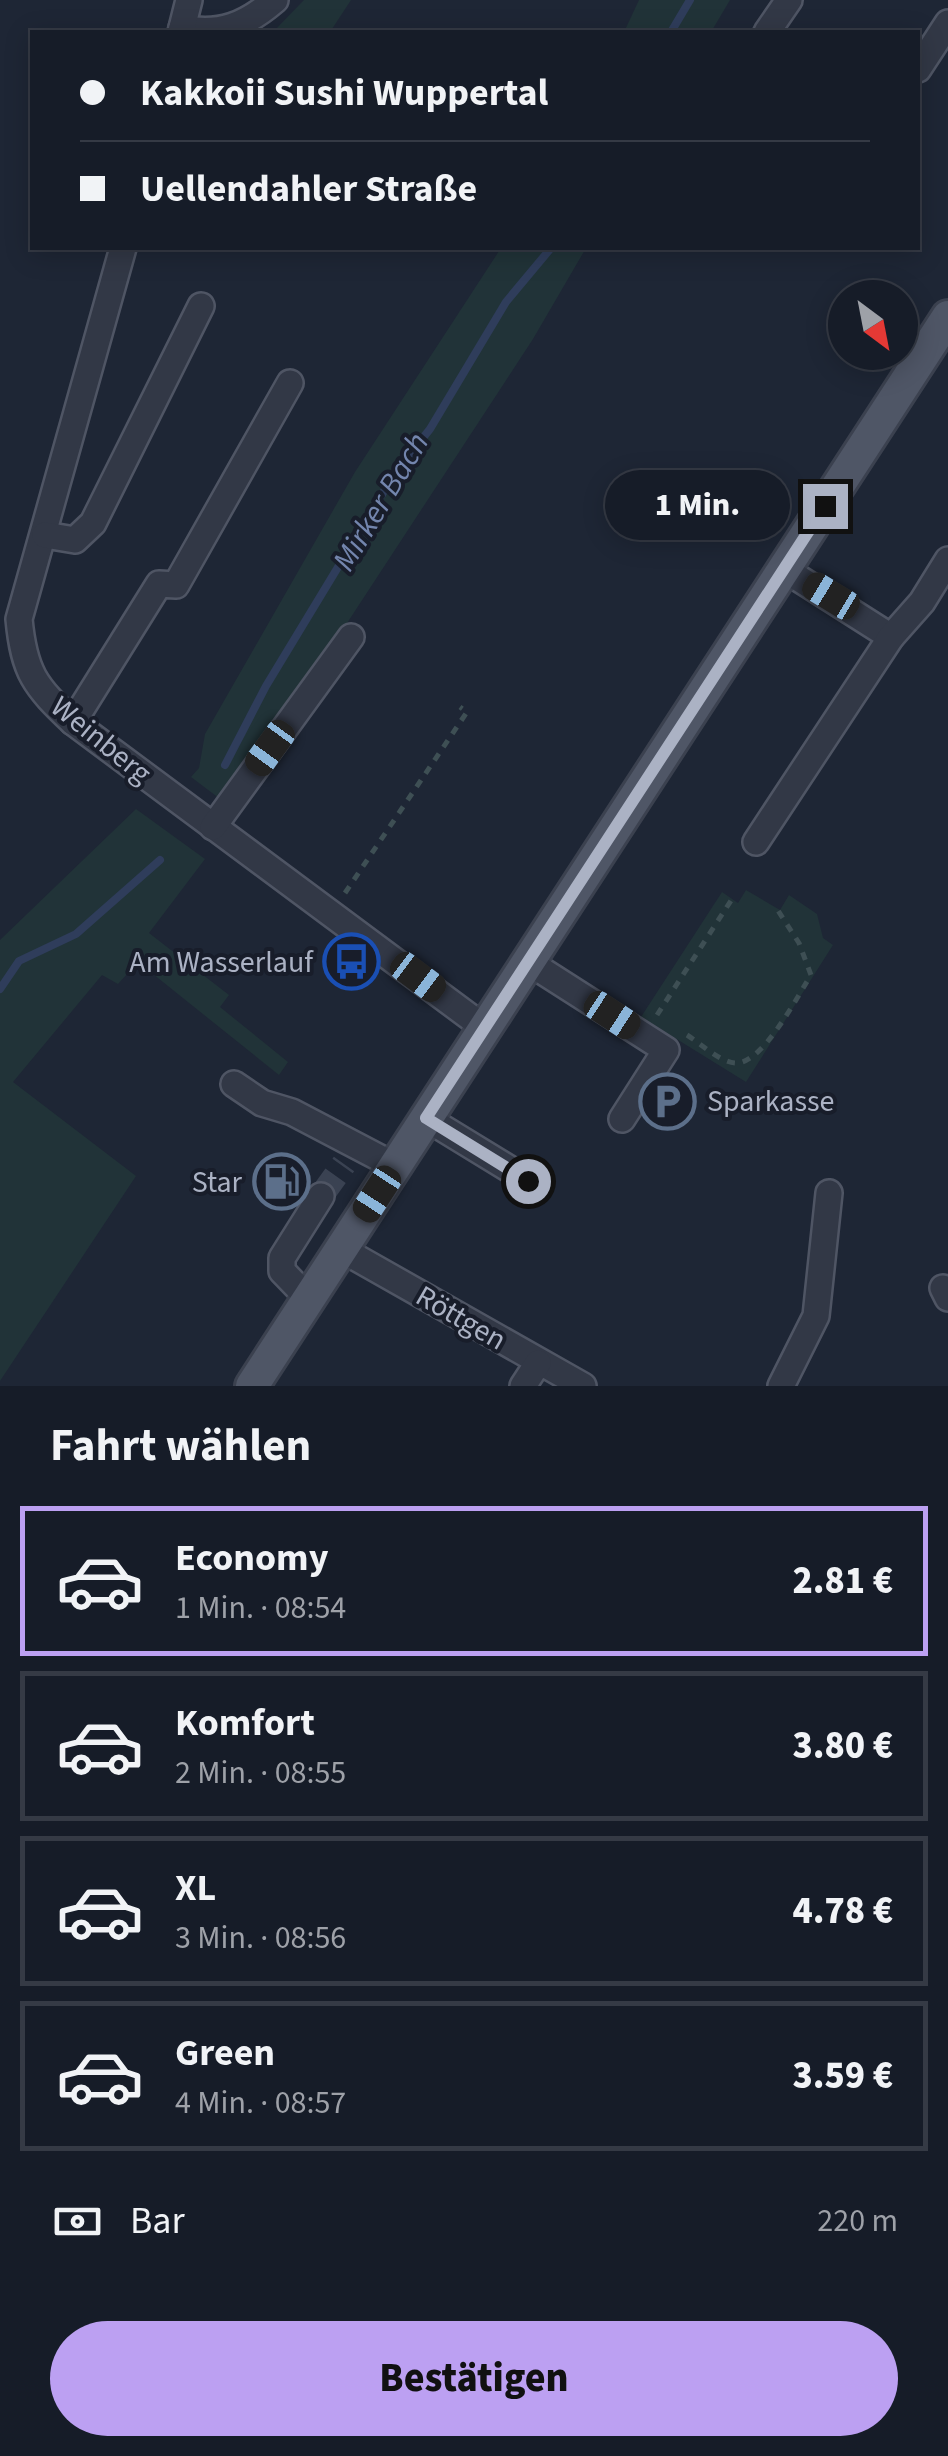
<!DOCTYPE html>
<html lang="de">
<head>
<meta charset="utf-8">
<style>
  body { margin:0; font-family:"Source Sans 3",sans-serif; background:#1f2530; color:#f1f3f6; height:100vh; display:flex; flex-direction:column; font-size:38px; white-space:nowrap }
  * { box-sizing:border-box; margin:0 }
  p { font-size:32px; color:#9ea1a8 }
  .icon { flex:none; width:55px; height:55px; fill:none; stroke:currentColor; stroke-width:2; stroke-linecap:round; stroke-linejoin:round }
  .map { position:relative; height:1386px; overflow:hidden }
  .sheet { display:flex; flex-direction:column; background:#161c28; flex:1 }
  .sheet>* { flex:none }
  .banner { position:absolute; left:30px; top:30px; width:890px; height:220px; border-radius:0px; box-shadow:0 5px 25px #0003,0 0 0 2px #353a45; display:grid; align-content:center; height:220px; padding:0 50px; background:#161c28 }
  .needle { width:65px; rotate:148deg }
  .controls { position:absolute; left:828px; top:280px; display:grid; gap:20px }
  .controls a { display:grid; place-items:center; width:90px; height:90px; border-radius:50%; background:#161c28; box-shadow:0 5px 25px #0003,0 0 0 2px #353a45; font-size:50px }
  .end { position:absolute; width:45px; height:45px; margin:-22px; border:12px solid #abb2c4; background:#111; box-shadow:0 0 0 5px #111 }
  .from { border-radius:50% }
  .bubble { position:absolute; height:70px; border-radius:35px; background:#161c28; box-shadow:0 5px 25px #0003,0 0 0 2px #353a45; font-size:32px; font-weight:800; line-height:70px; text-align:center }
  .car { position:absolute; width:30px; height:60px; margin:-30px -15px; border-radius:12px; box-shadow:0 0 8px 2px #0007; background:linear-gradient(#222 24%,#8ab4d8 0 40%,#222 0 76%,#8ab4d8 0 86%,#222 0) }
  .banner b { display:flex; align-items:center; gap:35px; height:95px; font-size:38px }
  .banner b+b { border-top:2px solid #353a45 }
  .banner i { width:25px; height:25px; background:#f1f3f6 }
  ul { padding:0; list-style:none }
  li { display:flex; align-items:center; gap:30px; height:150px; margin:0 20px 15px; padding:0 30px; border:5px solid #353a45; border-radius:0px }
  li div { flex:1 }
  li b { display:block; font-size:38px }
  li em { font-style:normal; font-weight:800 }
  li.on { border-color:#bca0f2 }
  li>.icon { width:90px; height:90px; stroke-width:1.5 }
  h2 { padding:0 50px; font-size:45px; line-height:120px }
  .pay { display:flex; align-items:center; gap:25px; height:110px; padding:0 50px; font-size:38px }
  .pay p { margin-inline-start:auto }
  .button { display:flex; gap:20px; margin-top:auto; padding:20px 50px }
  .button a { flex:1; height:115px; border-radius:60px; background:#bca0f2; color:#111; font-size:40px; font-weight:800; line-height:115px; text-align:center }
  .map>svg:first-child { display:block }
  .green { fill:#213338 }
  .lines { fill:none; stroke-linecap:round; stroke-linejoin:round }
  .stream { stroke:#2f3d5b; stroke-width:8 }
  .minor-tunnel { stroke:#3a4252; stroke-width:25; stroke-dasharray:25 12; stroke-linecap:butt }
  .minor-casing { stroke:#4f5564; stroke-width:30 }
  .major-casing { stroke:#3b414f; stroke-width:38 }
  .path { stroke:#3e4f54; stroke-width:5; stroke-dasharray:8 8; stroke-linecap:butt }
  .minor { stroke:#323846; stroke-width:25 }
  .major { stroke:#4f5666; stroke-width:32 }
  .route { stroke:#abb2c4; stroke-width:12 }
  .labels { text-anchor:middle; dominant-baseline:central; stroke-width:8; stroke-linejoin:round; paint-order:stroke }
  .street-label { font-size:30px; fill:#abb2c4; stroke:#181d2a }
  .poi-label { font-size:30px; fill:#abb2c4; stroke:#181d2a; text-anchor:end }
  .water-label { font-size:32px; font-style:italic; fill:#7385ad; stroke:#181d2a }
</style>
</head>
<body>
<div class="map">
<svg width="948" height="1386" viewBox="0 0 948 1386">
  <rect width="100%" height="100%" fill="#1e2635"/>
  <g class="green">
    <path d="M304 0H351L330 32H273Z"/>
    <path d="M639 0H730L711 32H624Z"/>
    <path d="M501 248H586L533 339 228 805 191 777 199 768 205 734 355 472Z"/>
    <path d="M136 809 205 859 149 933 229 995 220 1007 288 1062 279 1075 138 962 118 984 102 975 13 1082 136 1176 0 1381V940Z"/>
    <path d="M746 890 780 910 789 895 817 914 823 938 833 945 746 1082 641 1017 722 892 738 903Z"/>
  </g>
  <g class="lines">
    <g class="stream">
      <path d="M671 32 690 0"/>
      <path d="M225 765 266 686 395 473 430 429 506 302 551 248"/>
      <path d="M0 989 19 961 76 934 160 860"/>
    </g>
    <path class="minor-tunnel" d="M321 1196 344 1164"/>
    <defs>
      <g id="minor">
        <path d="M182 28C220 36 246 25 275 0"/>
        <path d="M181 32 189 0"/>
        <path d="M767 32 789 0"/>
        <path d="M918 69 948 23"/>
        <path d="M123 248 19 619C24 673 35 686 73 722L486 1029"/>
        <path d="M45 535 75 540 93 523 201 306"/>
        <path d="M784 569 891 637"/>
        <path d="M73 722 159 584 176 585 290 383"/>
        <path d="M213 827 351 637"/>
        <path d="M756 842 891 637 922 602 948 560"/>
        <path d="M530 963 666 1050 622 1119"/>
        <path d="M234 1084 262 1103 292 1112 395 1166"/>
        <path d="M426 1118 529 1181"/>
        <path d="M341 1249 583 1386"/>
        <path d="M943 1288 948 1298"/>
        <path d="M309 1299 282 1271V1258L321 1196"/>
        <path d="M523 1386 538 1363"/>
        <path d="M781 1386 816 1316 829 1193"/>
      </g>
      <path id="major" d="M252 1386 948 317"/>
    </defs>
    <use href="#minor" class="minor-casing"/>
    <use href="#major" class="major-casing"/>
    <g class="path">
      <path d="M345 893 467 712 460 707"/>
      <path d="M657 1015 732 899"/>
      <path d="M687 1035C700 1043 720 1062 735 1063 762 1065 797 997 811 975L799 943 777 909"/>
    </g>
    <use href="#minor" class="minor"/>
    <use href="#major" class="major"/>
  </g>
  <g class="lines">
    <path class="route" d="M528 1181 426 1118 825 506"/>
  </g>
  <defs>
    <symbol id="bus-ring" viewBox="-11 -11 22 22"><circle r="9.5" fill="#181d2a" stroke="#1a4fb4" stroke-width="1.5"/><path d="M-5-6H5V4H4V6H2V4H-2V6H-4V4H-5ZM-3.5-4V0h7V-4ZM-3.5 1.2v1.5H-2V1.2ZM2 1.2v1.5H3.5V1.2Z" fill="#1a4fb4"/></symbol>
    <symbol id="parking-ring" viewBox="-11 -11 22 22"><circle r="9.5" fill="#181d2a" stroke="#5c6f8a" stroke-width="1.5"/><path d="M-3.5-5.5H1a3.5 3.5 0 0 1 0 7H-1V5.5H-3.5ZM-1-3.4V-.6H.8a1.4 1.4 0 0 0 0-2.8Z" fill="#5c6f8a"/></symbol>
    <symbol id="fuel-ring" viewBox="-11 -11 22 22"><circle r="9.5" fill="#181d2a" stroke="#5c6f8a" stroke-width="1.5"/><path d="M-5.5-6h7V0h2V4h1.3V-2.5L3-4.5l.8-.8L6-3V5H2.5V1h-1V6h-7ZM-4.2-4.7v3.2H.2V-4.7Z" fill="#5c6f8a"/></symbol>
  </defs>
  <g fill-rule="evenodd">
    <use href="#bus-ring" x="320" y="930" width="63" height="63"/>
    <use href="#parking-ring" x="636" y="1070" width="63" height="63"/>
    <use href="#fuel-ring" x="250" y="1150" width="63" height="63"/>
  </g>
  <g class="labels">
    <g class="street-label">
      <text transform="translate(101 740) rotate(39)">Weinberg</text>
      <text transform="translate(461 1318) rotate(30)">Röttgen</text>
    </g>
    <g class="poi-label">
      <text x="313" y="962">Am Wasserlauf</text>
      <text x="707" y="1101" text-anchor="start">Sparkasse</text>
      <text x="242" y="1182">Star</text>
    </g>
    <g class="water-label">
      <text transform="translate(381 502) rotate(-59)">Mirker Bach</text>
    </g>
  </g>
</svg>
<div class="controls">
<a><svg class="needle" viewBox="-14 -14 28 28"><path d="M0-13l5 13h-10z" fill="#e53935"/><path d="M0 13l5-13h-10z" fill="#9ea1a8"/></svg></a>
</div>
<i class="end from" style="left:528px;top:1181px"></i>
<i class="end" style="left:825px;top:506px"></i>
<div class="bubble" style="left:605px;top:470px;width:185px">1 Min.</div>
<i class="car" style="left:831px;top:596px;rotate:301deg"></i>
<i class="car" style="left:270px;top:748px;rotate:216deg"></i>
<i class="car" style="left:418px;top:977px;rotate:127deg"></i>
<i class="car" style="left:612px;top:1015px;rotate:123deg"></i>
<i class="car" style="left:377px;top:1194px;rotate:213deg"></i>
<div class="banner">
<b><i class="from"></i>Kakkoii Sushi Wuppertal</b>
<b><i></i>Uellendahler Straße</b>
</div>
</div>
<section class="sheet">
<h2>Fahrt wählen</h2>
<ul>
<li class="on"><svg class="icon" aria-label="car" viewBox="0 0 24 24"><path d="M5 17H2v-5l4-1 3-4h7l3 4 3 1v5h-3M9 17h6M6 11h13"/><circle cx="7" cy="17" r="2"/><circle cx="17" cy="17" r="2"/></svg><div><b>Economy</b><p>1 Min. · 08:54</p></div><em>2.81 €</em></li>
<li><svg class="icon" aria-label="car" viewBox="0 0 24 24"><path d="M5 17H2v-5l4-1 3-4h7l3 4 3 1v5h-3M9 17h6M6 11h13"/><circle cx="7" cy="17" r="2"/><circle cx="17" cy="17" r="2"/></svg><div><b>Komfort</b><p>2 Min. · 08:55</p></div><em>3.80 €</em></li>
<li><svg class="icon" aria-label="car" viewBox="0 0 24 24"><path d="M5 17H2v-5l4-1 3-4h7l3 4 3 1v5h-3M9 17h6M6 11h13"/><circle cx="7" cy="17" r="2"/><circle cx="17" cy="17" r="2"/></svg><div><b>XL</b><p>3 Min. · 08:56</p></div><em>4.78 €</em></li>
<li><svg class="icon" aria-label="car" viewBox="0 0 24 24"><path d="M5 17H2v-5l4-1 3-4h7l3 4 3 1v5h-3M9 17h6M6 11h13"/><circle cx="7" cy="17" r="2"/><circle cx="17" cy="17" r="2"/></svg><div><b>Green</b><p>4 Min. · 08:57</p></div><em>3.59 €</em></li>
</ul>
<div class="pay"><svg class="icon" aria-label="cash" viewBox="0 0 24 24"><path d="M3 7h18v10H3z"/><circle cx="12" cy="12" r="2"/></svg>Bar<p>220 m</p></div>
<div class="button"><a>Bestätigen</a></div>
</section>
</body>
</html>
